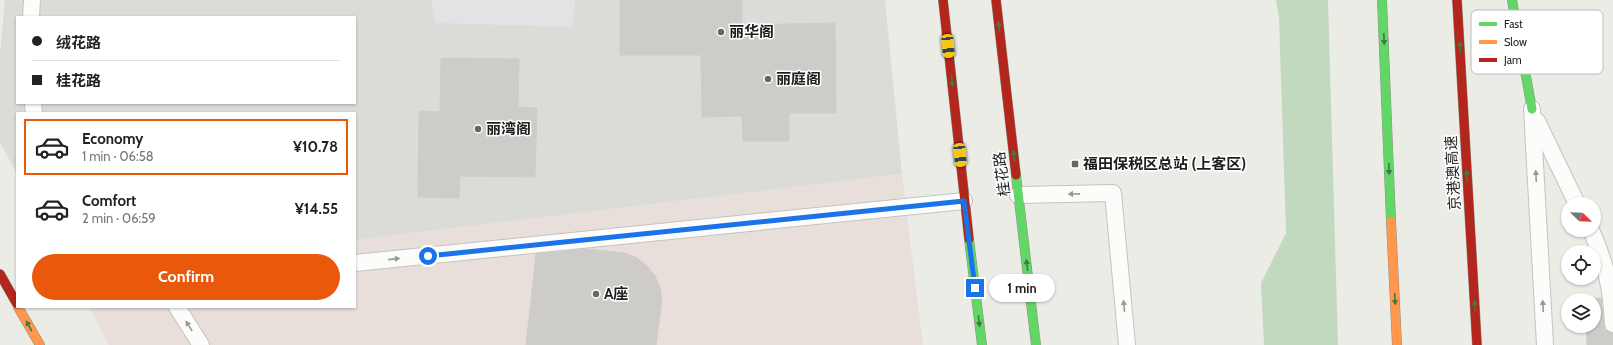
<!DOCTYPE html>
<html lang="en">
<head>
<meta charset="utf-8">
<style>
  body { margin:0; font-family:Cabin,"Noto Sans SC",sans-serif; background:#f2f2f2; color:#222; height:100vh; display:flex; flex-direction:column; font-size:15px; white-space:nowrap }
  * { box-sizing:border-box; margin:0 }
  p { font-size:13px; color:#767676 }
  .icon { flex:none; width:22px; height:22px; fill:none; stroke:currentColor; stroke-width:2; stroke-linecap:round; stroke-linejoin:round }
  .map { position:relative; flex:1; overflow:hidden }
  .details { position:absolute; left:16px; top:112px; width:340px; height:196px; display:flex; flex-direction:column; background:#fff; border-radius:0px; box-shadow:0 1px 3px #0004 }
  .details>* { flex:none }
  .banner { position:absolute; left:16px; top:16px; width:340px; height:88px; border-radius:0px; box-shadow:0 1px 3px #0004; display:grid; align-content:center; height:88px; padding:0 16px; background:#fff }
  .needle { width:26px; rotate:113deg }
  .buttons { position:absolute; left:1561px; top:197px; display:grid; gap:8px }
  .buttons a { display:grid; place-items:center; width:40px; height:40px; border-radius:50%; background:#fff; box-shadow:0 1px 3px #0004; font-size:20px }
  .end { position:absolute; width:18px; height:18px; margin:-9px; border:5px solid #1a73e8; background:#fff; box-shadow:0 0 0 2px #fff }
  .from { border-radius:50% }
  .bubble { position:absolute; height:28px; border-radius:14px; background:#fff; box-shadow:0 1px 3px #0004; font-size:13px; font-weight:700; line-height:28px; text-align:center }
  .car { position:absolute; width:12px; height:24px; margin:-12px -6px; border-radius:5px; box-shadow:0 0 3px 1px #0007; background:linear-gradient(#f5c518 24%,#345 0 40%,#f5c518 0 76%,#345 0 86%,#f5c518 0) }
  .banner b { display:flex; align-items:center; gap:14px; height:38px; font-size:15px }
  .banner b+b { border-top:1px solid #e0e0e0 }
  .banner i { width:10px; height:10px; background:#222 }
  ul { padding:7px 0 0; list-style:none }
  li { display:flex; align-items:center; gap:12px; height:56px; margin:0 8px 6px; padding:0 8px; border:2px solid transparent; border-radius:0px }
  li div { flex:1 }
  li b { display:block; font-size:15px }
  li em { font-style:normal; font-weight:700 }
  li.selected { border-color:#ea580c }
  li>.icon { width:36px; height:36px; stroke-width:1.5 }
  .action { display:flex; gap:8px; margin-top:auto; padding:8px 16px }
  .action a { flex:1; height:46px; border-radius:24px; background:#ea580c; color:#fff; font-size:16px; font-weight:700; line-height:46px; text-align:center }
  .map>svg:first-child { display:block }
  .residential { fill:#dbdbd8; fill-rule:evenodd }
  .commercial { fill:#e9dfda }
  .forest { fill:#c3d9bf }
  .plaza { fill:#e3e2e5 }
  .building { fill:#cdccc8; stroke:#cfcdc9 }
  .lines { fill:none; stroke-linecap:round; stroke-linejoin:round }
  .lane-casing { stroke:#c3c3c1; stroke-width:18 }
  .fast-casing { stroke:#8f9481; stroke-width:10 }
  .slow-casing { stroke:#8f9481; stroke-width:10 }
  .jam-casing { stroke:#8f9481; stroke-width:10 }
  .lane { stroke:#fcfcfb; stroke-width:16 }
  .fast { stroke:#63d668; stroke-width:9 }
  .slow { stroke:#ff974d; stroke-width:9 }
  .jam { stroke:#b3261e; stroke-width:9 }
  .oneway { fill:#407a43 }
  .oneway2 { fill:#989898 }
  .route { stroke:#1a73e8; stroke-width:5 }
  .poi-dot { fill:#666664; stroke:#fff; stroke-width:1.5 }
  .labels { text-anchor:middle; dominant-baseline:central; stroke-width:3; stroke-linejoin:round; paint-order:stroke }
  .poi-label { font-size:15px; font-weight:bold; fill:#1e1e1e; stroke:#fff; text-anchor:start }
  .street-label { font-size:15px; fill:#1e1e1e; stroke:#fff }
  .key { fill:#fff; stroke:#bcbcbc; stroke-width:1 }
  .key-label { font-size:11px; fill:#1e1e1e }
</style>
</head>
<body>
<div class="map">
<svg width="1613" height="345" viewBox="0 0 1613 345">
  <rect width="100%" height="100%" fill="#ecece7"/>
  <path class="residential" d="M5 0H885L902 174 355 240V113H17V174L0 142V53ZM17 17H355V103H17Z"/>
  <path class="commercial" d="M902 174 923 345H109L89 307H355V240Z"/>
  <path class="forest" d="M1276 0H1328L1338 345H1264L1261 283 1286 233 1279 18Z"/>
  <path class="plaza" d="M431 0H575L573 27 435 23Z"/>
  <g class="building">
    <path d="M620 0H742V25L835 23 836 113H789V141H743L742 116 702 117 701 55H620Z"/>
    <path d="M441 58 519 59 518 107 537 108 535 177 460 176 459 198 418 197 419 111 440 112Z"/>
    <path d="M587 249 625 253 637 258 647 266 655 276 660 288 662 301 656 345H526L536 254Z"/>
    <path d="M1601 298 1604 325 1605 330 1613 333V345H1587L1586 326H1594V300L1585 299Z"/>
  </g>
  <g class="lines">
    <defs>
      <g id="lane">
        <path d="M31 17 32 0"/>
        <path d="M33 103 34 113"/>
        <path d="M1532 109 1545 345"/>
        <path d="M1537 121 1577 204"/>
        <path d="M1018 195 1113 193 1127 345"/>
        <path d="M1591 230C1606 264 1611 286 1613 324"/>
        <path d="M355 263 964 201"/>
        <path d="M177 307 201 345"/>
      </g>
      <g id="fast">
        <path d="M1382 0 1391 221"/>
        <path d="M1512 0 1532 109"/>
        <path d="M1016 175 1036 345"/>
        <path d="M969 239 982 345"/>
      </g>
      <g id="slow">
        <path d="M1391 221 1397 345"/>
        <path d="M18 307 40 345"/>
      </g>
      <g id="jam">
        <path d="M943 0 969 239"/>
        <path d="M996 0 1016 175"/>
        <path d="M1457 0 1477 345"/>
        <path d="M0 274 17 304"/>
      </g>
    </defs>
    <use href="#lane" class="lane-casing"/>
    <use href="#fast" class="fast-casing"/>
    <use href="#slow" class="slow-casing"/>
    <use href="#jam" class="jam-casing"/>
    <use href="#lane" class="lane"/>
    <use href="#fast" class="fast"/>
    <use href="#slow" class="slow"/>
    <use href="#jam" class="jam"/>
  </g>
  <defs><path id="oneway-solid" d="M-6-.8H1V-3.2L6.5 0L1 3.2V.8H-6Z"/></defs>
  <g class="oneway">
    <use href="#oneway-solid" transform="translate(999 27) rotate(-97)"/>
    <use href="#oneway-solid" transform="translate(1384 39) rotate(88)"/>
    <use href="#oneway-solid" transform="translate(1460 47) rotate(-93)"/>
    <use href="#oneway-solid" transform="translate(952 81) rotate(84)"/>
    <use href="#oneway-solid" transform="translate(1014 156) rotate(-97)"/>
    <use href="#oneway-solid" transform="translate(1389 169) rotate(88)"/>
    <use href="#oneway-solid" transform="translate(1467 176) rotate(-93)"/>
    <use href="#oneway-solid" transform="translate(1027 265) rotate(-97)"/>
    <use href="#oneway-solid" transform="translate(1395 299) rotate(87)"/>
    <use href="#oneway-solid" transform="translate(1475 306) rotate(-93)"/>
    <use href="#oneway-solid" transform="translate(979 321) rotate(83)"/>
    <use href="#oneway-solid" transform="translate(29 326) rotate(-119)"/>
  </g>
  <g class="oneway2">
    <use href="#oneway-solid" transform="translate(1536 176) rotate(-93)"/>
    <use href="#oneway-solid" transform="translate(1074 194) rotate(179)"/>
    <use href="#oneway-solid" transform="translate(394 259) rotate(-6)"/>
    <use href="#oneway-solid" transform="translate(1124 306) rotate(-95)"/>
    <use href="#oneway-solid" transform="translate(1543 306) rotate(-93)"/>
    <use href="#oneway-solid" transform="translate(189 326) rotate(-122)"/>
  </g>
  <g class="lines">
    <path class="route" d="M428 256 964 201 975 288"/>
  </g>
  <g class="poi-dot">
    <circle cx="721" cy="32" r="4"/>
    <circle cx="768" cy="79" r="4"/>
    <circle cx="478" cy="129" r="4"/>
    <rect x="1071" y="160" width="8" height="8" rx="2"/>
    <circle cx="596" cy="294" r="4"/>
  </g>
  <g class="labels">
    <g class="poi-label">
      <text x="729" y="32">丽华阁</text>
      <text x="776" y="79">丽庭阁</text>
      <text x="486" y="129">丽湾阁</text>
      <text x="1083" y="164">福田保税区总站 (上客区)</text>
      <text x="604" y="294">A座</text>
    </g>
    <g class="street-label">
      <text transform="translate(1453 173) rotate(-93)">京港澳高速</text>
      <text transform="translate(1002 174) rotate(-97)">桂花路</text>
    </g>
  </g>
  <rect x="1471" y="10" width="132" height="64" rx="6" class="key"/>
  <rect x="1479" y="22" width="18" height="4" fill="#63d668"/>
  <rect x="1479" y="40" width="18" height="4" fill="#ff974d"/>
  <rect x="1479" y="58" width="18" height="4" fill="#b3261e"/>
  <g class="key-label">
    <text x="1504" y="28">Fast</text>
    <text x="1504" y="46">Slow</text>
    <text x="1504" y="64">Jam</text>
  </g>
</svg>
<div class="buttons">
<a><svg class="needle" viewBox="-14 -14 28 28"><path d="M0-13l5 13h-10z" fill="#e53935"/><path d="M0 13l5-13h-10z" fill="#767676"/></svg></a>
<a><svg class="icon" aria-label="locate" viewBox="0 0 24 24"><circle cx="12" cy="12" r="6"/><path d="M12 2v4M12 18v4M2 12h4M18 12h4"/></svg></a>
<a><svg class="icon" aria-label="layers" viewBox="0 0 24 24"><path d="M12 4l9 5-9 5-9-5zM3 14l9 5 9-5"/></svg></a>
</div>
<i class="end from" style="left:428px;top:256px"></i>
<i class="end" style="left:975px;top:288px"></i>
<div class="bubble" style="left:989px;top:274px;width:66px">1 min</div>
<i class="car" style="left:948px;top:46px;rotate:174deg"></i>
<i class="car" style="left:960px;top:155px;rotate:174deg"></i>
<div class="banner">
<b><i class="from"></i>绒花路</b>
<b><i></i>桂花路</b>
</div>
<section class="details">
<ul>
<li class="selected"><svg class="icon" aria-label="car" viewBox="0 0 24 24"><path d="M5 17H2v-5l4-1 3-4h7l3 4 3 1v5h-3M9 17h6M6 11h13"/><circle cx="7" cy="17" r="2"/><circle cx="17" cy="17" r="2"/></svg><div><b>Economy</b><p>1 min · 06:58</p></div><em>¥10.78</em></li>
<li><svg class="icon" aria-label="car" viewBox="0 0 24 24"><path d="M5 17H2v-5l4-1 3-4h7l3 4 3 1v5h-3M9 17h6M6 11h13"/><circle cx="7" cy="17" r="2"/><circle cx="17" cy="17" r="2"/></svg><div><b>Comfort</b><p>2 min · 06:59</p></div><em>¥14.55</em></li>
</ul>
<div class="action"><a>Confirm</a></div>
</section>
</div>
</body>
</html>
